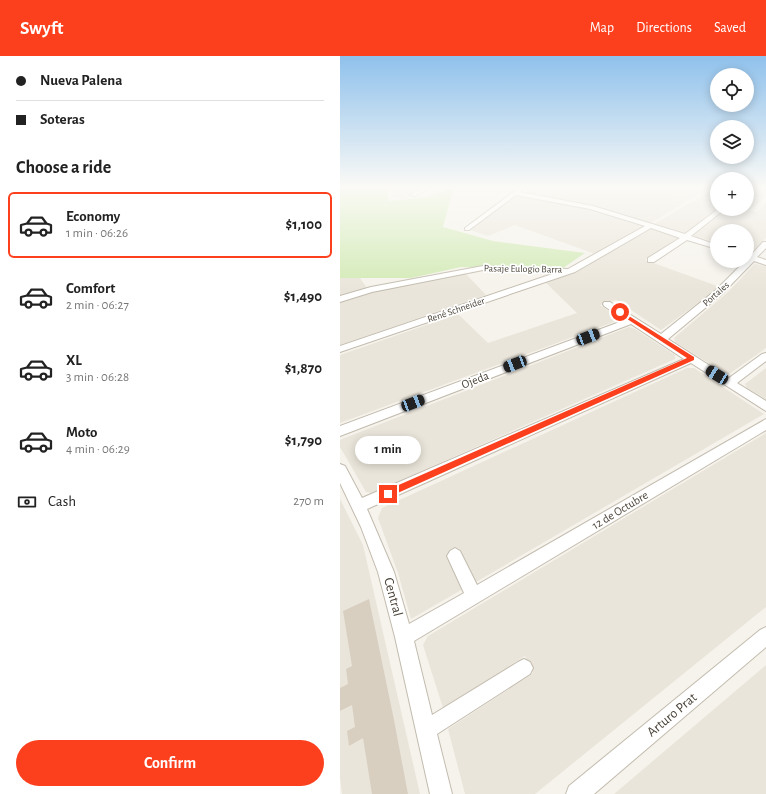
<!DOCTYPE html>
<html lang="en">
<head>
<meta charset="utf-8">
<style>
  body { margin:0; font-family:"Alegreya Sans",sans-serif; background:#f6f6f6; color:#222; height:100vh; display:flex; flex-direction:column; font-size:15px; white-space:nowrap }
  * { box-sizing:border-box; margin:0 }
  p { font-size:13px; color:#767676 }
  .icon { flex:none; width:22px; height:22px; fill:none; stroke:currentColor; stroke-width:2; stroke-linecap:round; stroke-linejoin:round }
  .map { position:relative; flex:1; overflow:hidden }
  .details { display:flex; flex-direction:column; background:#fff; width:340px }
  .details>* { flex:none }
  .banner { display:grid; align-content:center; height:88px; padding:0 16px; background:#fff }
  .buttons { position:absolute; left:370px; top:12px; display:grid; gap:8px }
  .buttons a { display:grid; place-items:center; width:44px; height:44px; border-radius:50%; background:#fff; box-shadow:0 2px 10px #0003; font-size:20px }
  .end { position:absolute; width:18px; height:18px; margin:-9px; border:5px solid #fc3f1d; background:#fff; box-shadow:0 0 0 2px #fff }
  .from { border-radius:50% }
  .bubble { position:absolute; height:28px; border-radius:14px; background:#fff; box-shadow:0 2px 10px #0003; font-size:13px; font-weight:700; line-height:28px; text-align:center }
  .car { position:absolute; width:12px; height:24px; margin:-12px -6px; border-radius:5px; box-shadow:0 0 3px 1px #0007; background:linear-gradient(#222 24%,#8ab4d8 0 40%,#222 0 76%,#8ab4d8 0 86%,#222 0) }
  .banner b { display:flex; align-items:center; gap:14px; height:38px; font-size:15px }
  .banner b+b { border-top:1px solid #e0e0e0 }
  .banner i { width:10px; height:10px; background:#222 }
  ul { padding:0; list-style:none }
  li { display:flex; align-items:center; gap:12px; height:66px; margin:0 8px 6px; padding:0 8px; border:2px solid transparent; border-radius:6px }
  li div { flex:1 }
  li b { display:block; font-size:15px }
  li em { font-style:normal; font-weight:700 }
  li.on { border-color:#fc3f1d }
  li>.icon { width:36px; height:36px; stroke-width:1.5 }
  h2 { padding:0 16px; font-size:18px; line-height:48px }
  .pay { display:flex; align-items:center; gap:10px; height:44px; padding:0 16px; font-size:15px }
  .pay p { margin-inline-start:auto }
  .action { display:flex; gap:8px; margin-top:auto; padding:8px 16px }
  .action a { flex:1; height:46px; border-radius:24px; background:#fc3f1d; color:#fff; font-size:16px; font-weight:700; line-height:46px; text-align:center }
  header { display:flex; align-items:center; gap:24px; box-sizing:border-box; height:56px; padding:0 20px; background:#fc3f1d; color:#fff }
  header strong { font-size:19px }
  nav { display:flex; gap:22px; margin-inline-start:auto; font-size:14px }
  main { display:flex; flex:1; min-height:0 }
  .map>svg:first-child { display:block }
  .residential { fill:#eae5da }
  .commercial { fill:#f7ead8 }
  .green { fill:#d2eab5 }
  .building { fill:#d8cfc1 }
  .lines { fill:none; stroke-linecap:round; stroke-linejoin:round }
  .minor-casing { stroke:#c2bbae; stroke-width:2 }
  .minor { fill:#fff; fill-rule:evenodd }
  .route { fill:#fc3f1d }
  .labels { text-anchor:middle; dominant-baseline:central; stroke-width:3.5; stroke-linejoin:round; paint-order:stroke }
  .far-street-label { font-size:10px; fill:#4b4439; stroke:#fff }
  .street-label { font-size:12px; fill:#4b4439; stroke:#fff }
  .near-street-label { font-size:14px; fill:#4b4439; stroke:#fff }
</style>
</head>
<body>
<header>
<strong>Swyft</strong>
<nav><a>Map</a><a>Directions</a><a>Saved</a></nav>
</header>
<main>
<section class="details">
<div class="banner">
<b><i class="from"></i>Nueva Palena</b>
<b><i></i>Soteras</b>
</div>
<h2>Choose a ride</h2>
<ul>
<li class="on"><svg class="icon" aria-label="car" viewBox="0 0 24 24"><path d="M5 17H2v-5l4-1 3-4h7l3 4 3 1v5h-3M9 17h6M6 11h13"/><circle cx="7" cy="17" r="2"/><circle cx="17" cy="17" r="2"/></svg><div><b>Economy</b><p>1 min · 06:26</p></div><em>$1,100</em></li>
<li><svg class="icon" aria-label="car" viewBox="0 0 24 24"><path d="M5 17H2v-5l4-1 3-4h7l3 4 3 1v5h-3M9 17h6M6 11h13"/><circle cx="7" cy="17" r="2"/><circle cx="17" cy="17" r="2"/></svg><div><b>Comfort</b><p>2 min · 06:27</p></div><em>$1,490</em></li>
<li><svg class="icon" aria-label="car" viewBox="0 0 24 24"><path d="M5 17H2v-5l4-1 3-4h7l3 4 3 1v5h-3M9 17h6M6 11h13"/><circle cx="7" cy="17" r="2"/><circle cx="17" cy="17" r="2"/></svg><div><b>XL</b><p>3 min · 06:28</p></div><em>$1,870</em></li>
<li><svg class="icon" aria-label="car" viewBox="0 0 24 24"><path d="M5 17H2v-5l4-1 3-4h7l3 4 3 1v5h-3M9 17h6M6 11h13"/><circle cx="7" cy="17" r="2"/><circle cx="17" cy="17" r="2"/></svg><div><b>Moto</b><p>4 min · 06:29</p></div><em>$1,790</em></li>
</ul>
<div class="pay"><svg class="icon" aria-label="cash" viewBox="0 0 24 24"><path d="M3 7h18v10H3z"/><circle cx="12" cy="12" r="2"/></svg>Cash<p>270 m</p></div>
<div class="action"><a>Confirm</a></div>
</section>
<div class="map">
<svg width="426" height="738" viewBox="0 0 426 738">
  <rect width="100%" height="100%" fill="#f6f3ec"/>
  <g class="residential">
    <path d="M54 131H85L65 143 51 140 56 137 51 135 56 132Z"/>
    <path d="M187 131H319L317 132 341 139 356 131H370L311 167 252 149 180 136Z"/>
    <path d="M377 131V153H379L347 177 314 168Z"/>
    <path d="M415 132 426 133V140L410 154 417 156 426 147V182L411 196H407V175H377V187L355 180 354 179 388 153H407V138Z"/>
    <path d="M177 139 237 150 304 171 255 198 175 169 148 180 130 174Z"/>
    <path d="M309 172 338 182 305 204 380 231 321 274 276 244 260 249 279 262V264L0 367V299L118 258 148 287 237 257 205 226 242 213Z"/>
    <path d="M415 208 426 210V292L389 318H386L335 286 334 282 388 236Z"/>
    <path d="M13 212 27 232 0 241V215Z"/>
    <path d="M125 217 146 239 0 289V245L48 232Z"/>
    <path d="M289 271 295 273 335 299V303L32 437 26 436 0 391V384L2 383Z"/>
    <path d="M347 312H354L424 358 136 526 120 494 108 500 123 533 71 563 58 517 38 462 42 452Z"/>
    <path d="M426 312V343L407 332 405 328Z"/>
    <path d="M426 377V551L195 738H125L108 673 193 617 185 600 103 652 83 589 88 580Z"/>
    <path d="M0 443 23 489 80 738H2L0 722Z"/>
    <path d="M426 609V738H274Z"/>
  </g>
  <path class="commercial" d="M319 131H356L341 139 317 132Z"/>
  <path class="green" d="M0 131H47L49 145 88 141 114 131 103 171 153 185 245 197 220 214 121 211 71 222H0Z"/>
  <path class="building" d="M29 543 54 664 68 738H32L23 682 9 690 7 675 15 671 12 649 0 655V632L8 628 6 613 12 610 3 555Z"/>
  <g class="lines">
    <defs>
      <g id="minor">
        <path d="M84 131H91L75 140 70 139Z"/>
        <path d="M180 131 183 133 180 136 253 150 345 178 378 153H385L351 180 377 189V193L347 184 314 206H308V202L340 182 311 172 235 216 0 296V290L218 216 143 214 32 236 0 246V240L31 231 143 210 228 213 305 170 250 153 176 139 129 174H125V172Z"/>
        <path d="M407 131H414L407 136Z"/>
        <path d="M423 186H426V192L417 201 426 204V209L414 205 382 238 328 283 389 322 422 298 426 297V305L397 327 426 345V355L351 307 27 453 54 516 69 568 124 537 107 500 110 495 115 492 120 495 137 529 426 363V374L74 585 92 659 178 606 184 603 190 606 193 612 190 618 97 678 112 738H90L55 581 38 516 21 471 0 427V408L5 410 22 442 344 303 291 268 0 380V370L285 264 264 250 263 248 264 246H270L321 278 376 234 405 205H407V198L411 199Z"/>
        <path d="M426 571V591L254 738H226L229 730 420 574Z"/>
      </g>
    </defs>
    <use href="#minor" class="minor-casing"/>
    <use href="#minor" class="minor"/>
  </g>
  <linearGradient id="sky" x2="0" y2="1"><stop stop-color="#8fc1ec"/><stop offset="0.56" stop-color="#fbfaf6"/><stop offset="1" stop-color="#fbfaf6" stop-opacity="0"/></linearGradient>
  <rect width="426" height="234" fill="url(#sky)"/>
  <path class="route" d="M278 255H281L354 301V304L51 440H45V435L347 302 278 257Z"/>
  <g class="labels">
    <g class="far-street-label">
      <text transform="translate(183 213) rotate(1)">Pasaje Eulogio Barra</text>
      <text transform="translate(376 238) rotate(-42)">Portales</text>
      <text transform="translate(116 254) rotate(-19)">René Schneider</text>
    </g>
    <g class="street-label">
      <text transform="translate(135 324) rotate(-21)">Ojeda</text>
      <text transform="translate(280 454) rotate(-31)">12 de Octubre</text>
    </g>
    <g class="near-street-label">
      <text transform="translate(53 541) rotate(75)">Central</text>
      <text transform="translate(332 659) rotate(-40)">Arturo Prat</text>
    </g>
  </g>
</svg>
<div class="buttons">
<a><svg class="icon" aria-label="locate" viewBox="0 0 24 24"><circle cx="12" cy="12" r="6"/><path d="M12 2v4M12 18v4M2 12h4M18 12h4"/></svg></a>
<a><svg class="icon" aria-label="layers" viewBox="0 0 24 24"><path d="M12 4l9 5-9 5-9-5zM3 14l9 5 9-5"/></svg></a>
<a>+</a>
<a>−</a>
</div>
<i class="end from" style="left:280px;top:256px"></i>
<i class="end" style="left:48px;top:438px"></i>
<div class="bubble" style="left:15px;top:380px;width:66px">1 min</div>
<i class="car" style="left:248px;top:281px;rotate:69deg"></i>
<i class="car" style="left:175px;top:308px;rotate:249deg"></i>
<i class="car" style="left:377px;top:319px;rotate:302deg"></i>
<i class="car" style="left:73px;top:347px;rotate:69deg"></i>
</div>
</main>
</body>
</html>
